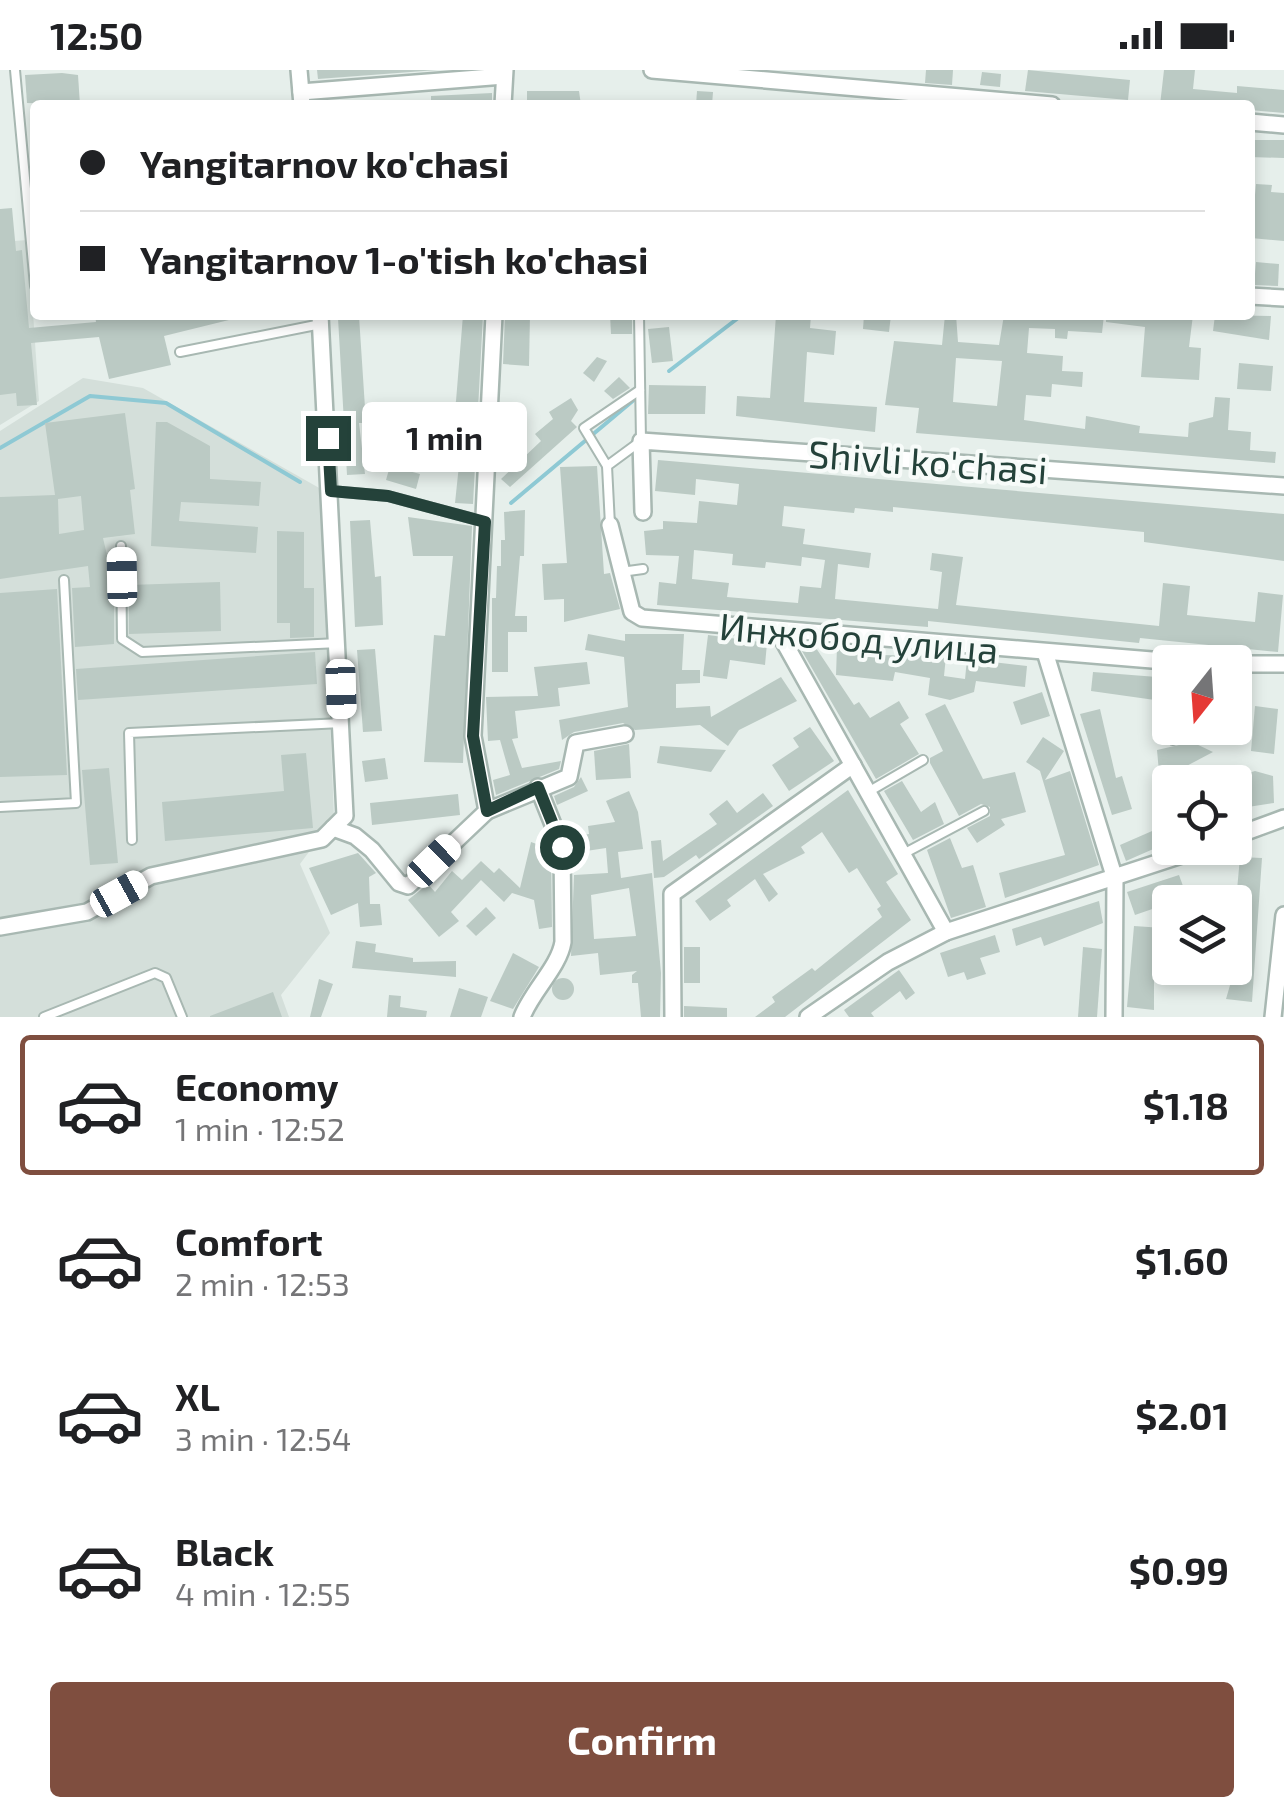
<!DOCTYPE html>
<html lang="en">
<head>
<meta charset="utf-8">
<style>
  body { margin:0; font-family:"Exo 2",sans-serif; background:#f6f6f6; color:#202124; height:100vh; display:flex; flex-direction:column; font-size:38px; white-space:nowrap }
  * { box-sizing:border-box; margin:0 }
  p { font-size:32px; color:#757577 }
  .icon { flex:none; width:55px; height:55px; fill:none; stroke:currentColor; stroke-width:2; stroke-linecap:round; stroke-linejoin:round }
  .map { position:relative; height:947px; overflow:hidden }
  .side { display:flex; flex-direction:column; background:#fff; flex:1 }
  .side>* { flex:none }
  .guide { position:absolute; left:30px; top:30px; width:1225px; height:220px; border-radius:10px; box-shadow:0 5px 15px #0003; display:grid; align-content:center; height:220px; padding:0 50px; background:#fff }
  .needle { width:65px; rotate:197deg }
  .fabs { position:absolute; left:1152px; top:575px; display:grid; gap:20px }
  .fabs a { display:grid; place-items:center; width:100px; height:100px; border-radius:10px; background:#fff; box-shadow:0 5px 15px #0003; font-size:50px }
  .end { position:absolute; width:45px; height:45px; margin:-22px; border:12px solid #24423a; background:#fff; box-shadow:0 0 0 5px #fff }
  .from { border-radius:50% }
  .bubble { position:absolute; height:70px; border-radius:10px; background:#fff; box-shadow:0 5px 15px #0003; font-size:32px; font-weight:700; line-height:70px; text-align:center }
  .car { position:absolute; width:30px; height:60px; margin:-30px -15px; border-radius:12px; box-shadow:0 0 8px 2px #0007; background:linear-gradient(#fff 24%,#345 0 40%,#fff 0 76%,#345 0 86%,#fff 0) }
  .guide b { display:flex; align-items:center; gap:35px; height:95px; font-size:38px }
  .guide b+b { border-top:2px solid #e0e0e0 }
  .guide i { width:25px; height:25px; background:#202124 }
  ul { padding:18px 0 0; list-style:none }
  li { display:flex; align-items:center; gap:30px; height:140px; margin:0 20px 15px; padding:0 30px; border:5px solid transparent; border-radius:10px }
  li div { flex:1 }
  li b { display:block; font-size:38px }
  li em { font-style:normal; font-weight:700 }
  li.active { border-color:#7f4e3f }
  li>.icon { width:90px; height:90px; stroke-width:1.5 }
  .cta { display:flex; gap:20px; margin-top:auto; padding:20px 50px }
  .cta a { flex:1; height:115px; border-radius:10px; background:#7f4e3f; color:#fff; font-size:40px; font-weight:700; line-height:115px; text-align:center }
  .status { display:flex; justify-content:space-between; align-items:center; height:70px; padding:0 50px; background:#fff; direction:ltr }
  .status svg { height:28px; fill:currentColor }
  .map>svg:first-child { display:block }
  .built { fill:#d4dfda }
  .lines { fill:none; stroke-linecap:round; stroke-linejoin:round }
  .stream { stroke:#8ec9d4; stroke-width:4 }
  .building { fill:#bbcac4; fill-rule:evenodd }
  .lane-casing { stroke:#a8b8b2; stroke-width:12 }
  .street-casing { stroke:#a8b8b2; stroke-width:20 }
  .lane { stroke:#fff; stroke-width:8 }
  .street { stroke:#fff; stroke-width:15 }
  .route { stroke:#24423a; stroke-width:12 }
  .labels { text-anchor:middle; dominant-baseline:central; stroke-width:8; stroke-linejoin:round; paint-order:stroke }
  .street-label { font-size:38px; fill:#24423a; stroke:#f7fbf9 }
</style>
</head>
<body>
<div class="status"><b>12:50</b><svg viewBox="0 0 49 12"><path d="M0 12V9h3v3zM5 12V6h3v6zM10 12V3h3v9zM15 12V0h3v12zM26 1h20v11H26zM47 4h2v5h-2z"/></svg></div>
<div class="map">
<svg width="1284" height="947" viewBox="0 0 1284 947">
  <rect width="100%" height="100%" fill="#e6efeb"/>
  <g class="built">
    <path d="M28 170 39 331 0 355V172Z"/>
    <path d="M83 308 143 318 321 419 334 748 300 794 330 863 281 925 289 947H0V361Z"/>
  </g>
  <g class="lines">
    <g class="stream">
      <path d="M669 301 742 245"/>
      <path d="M0 378 90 326 166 333 300 412"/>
      <path d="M511 433 635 329"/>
    </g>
  </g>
  <g class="building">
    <path d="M317 0H437L318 9Z"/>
    <path d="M926 0H953L952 15 925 13Z"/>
    <path d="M1028 0 1130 10 1128 30 1025 21Z"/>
    <path d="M1164 0H1195L1193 19 1237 23V16L1284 20V43L1250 40V35H1160Z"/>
    <path d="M982 2 1001 4 1000 17 980 15Z"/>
    <path d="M62 3 78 5 80 35 27 33 25 5Z"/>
    <path d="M527 21H579L581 35H527Z"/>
    <path d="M697 21 713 22 712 35H696Z"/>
    <path d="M492 23V35H431V26Z"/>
    <path d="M1250 70H1284V88L1250 87Z"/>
    <path d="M1256 114 1272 115 1271 122 1284 123V171L1251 168Z"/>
    <path d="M12 138 16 181 22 180 29 258 96 252 95 245H232L233 249 164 266 171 295 109 309 99 267 31 273 37 335 17 336 16 323 0 325V139Z"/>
    <path d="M1256 192 1279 194 1278 216 1254 215Z"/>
    <path d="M463 245H483L473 434 455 433 463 357 449 356 456 331Z"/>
    <path d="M505 245H530L529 296 503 294Z"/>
    <path d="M610 245H632V264H611Z"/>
    <path d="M776 245H811L810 258 836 261 834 285 807 282 804 332 877 337 875 362 736 346 737 326 770 328Z"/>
    <path d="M864 245H891L889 262 863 259Z"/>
    <path d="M945 245H956L958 272 999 275 1004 245H1104L1102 263 1068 261 1067 269 1055 268V259L1029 258 1027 283 1063 286 1062 301 1083 302 1082 317 1052 314 1051 327 1026 325 1024 350 1085 359 1086 346 1140 356 1139 363 1188 367 1189 353 1213 347 1215 327 1230 328 1228 360 1251 362 1250 380 1276 382 1275 393 916 363 919 338 885 335 894 271 942 275ZM956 288 1002 291 997 336 953 332Z"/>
    <path d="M1106 245H1193L1189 277 1201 278 1199 310 1141 307 1145 257 1106 252Z"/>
    <path d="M1215 245 1271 246 1269 270 1213 261Z"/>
    <path d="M359 246 366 353H359L365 404 347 405 338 248Z"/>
    <path d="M669 257 673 291 652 293 648 259Z"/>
    <path d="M597 287 607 291 594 312 583 303Z"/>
    <path d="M1239 293 1273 296 1271 321 1237 319Z"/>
    <path d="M619 307 630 318 613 329 604 321Z"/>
    <path d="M649 315 706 316 705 344H648Z"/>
    <path d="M571 328 578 340 571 351 577 357 510 417 501 409 541 371 535 364 553 349 549 342Z"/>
    <path d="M125 343 135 419 130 420 135 464 103 468 114 515V574L75 577 72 518 90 517 88 496 0 509V427L55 425 45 353ZM81 426 84 460 59 464 58 429Z"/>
    <path d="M156 352H167L210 376V409L261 412 259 436 181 432 179 451 258 457 256 483 151 476Z"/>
    <path d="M658 390 1284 444V491L1144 472V462L893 437V442L855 438 854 443 784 436 782 456 805 459 803 474 871 483 869 498 838 494 835 529 938 539 942 502 930 500 932 483 963 487 956 535 1159 556 1163 513 1190 516 1187 545 1255 552 1258 522 1283 525 1278 582 1140 568 1139 573 928 551V557L657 535 659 512 676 514 679 486 646 485 644 461 663 459V451L697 453 699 431 737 435 739 414 696 409 695 425 655 421ZM694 480 733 484 732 495 765 498 766 492 801 496 802 487 825 490 821 518 800 516 798 533 727 527 729 513 692 509Z"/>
    <path d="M390 396 420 404 416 419 386 410Z"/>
    <path d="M597 396 604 504 610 503 620 539 564 552V529L544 530 542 494 567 493 560 397Z"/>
    <path d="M525 440 524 486H520L515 546H527V562H508V602H492V528H496L497 496H501V470H505L504 442Z"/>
    <path d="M408 447 472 456 463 693 424 692 434 565 445 566 453 486H413Z"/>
    <path d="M370 450 375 507 381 506 383 555 355 557 350 451Z"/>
    <path d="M277 461 304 462V518H314V567L290 568V553H277Z"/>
    <path d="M220 512 221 561 129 564V515Z"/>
    <path d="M57 519 67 705 0 707V523Z"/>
    <path d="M588 564 625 571V564H684L682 600H700V613L676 614V638L710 636 711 647 781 607 797 631 739 660 728 676 700 655 635 660 623 653 574 662 562 670 559 650 628 637 624 587 585 580Z"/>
    <path d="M708 565 767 573 765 595 730 590 727 609 703 606Z"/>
    <path d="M837 577 878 585 946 586 944 606 965 609 967 589 1027 596 1025 617 976 611 974 622 950 630 928 625 930 608 895 602 893 611 836 605Z"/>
    <path d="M816 578 854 635 859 632 870 648 899 631 909 648 900 654 919 684 876 709 802 581Z"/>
    <path d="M375 579 382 661 363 662 357 580Z"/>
    <path d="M315 582 317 614 78 630 76 599Z"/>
    <path d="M587 592 590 614 558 618 560 636 515 641 518 668 512 669 522 698 561 691 559 699 496 725 493 710 510 705 500 670 488 671 486 627 538 626 534 597Z"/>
    <path d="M1093 602 1170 608 1169 632 1091 621Z"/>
    <path d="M1235 614 1249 616 1247 642 1235 641Z"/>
    <path d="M1042 622 1050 646 1021 655 1013 632Z"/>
    <path d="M945 634 983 709 1015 702 1026 742 1001 749 1005 755 977 773 967 758 990 746V737L981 734 959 746 930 693V688L943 681 925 644Z"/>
    <path d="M1255 636 1278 639 1274 684 1251 681Z"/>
    <path d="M1100 639 1116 708 1122 706 1132 739 1112 745 1080 644Z"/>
    <path d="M810 657 834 691 789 721 772 695 799 677 793 668Z"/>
    <path d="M1043 667 1064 681 1045 710 1070 701 1099 795 1005 828 999 803 1065 785 1040 701 1026 692Z"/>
    <path d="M1192 672 1213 682 1179 700 1159 702 1157 680Z"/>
    <path d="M629 674 631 708 596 710 594 681Z"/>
    <path d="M660 676 726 680 711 702 657 693Z"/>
    <path d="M306 683 313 758 165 771 162 732 284 721 281 685Z"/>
    <path d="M385 688 388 709 365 712 362 691Z"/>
    <path d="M109 698 118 793 90 795 82 700Z"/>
    <path d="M1255 701 1273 706 1274 733 1235 739V707Z"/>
    <path d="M581 707 588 721 557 735 554 726 574 717Z"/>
    <path d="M902 711 921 742 935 732 944 754 913 770 884 721Z"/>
    <path d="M848 720 898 804 886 812 911 850 785 947H755L775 932 772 927 812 898 815 901 882 847 877 839 881 836 857 798 849 803 822 762 801 777 805 783 763 804 778 824 769 832 755 809 727 830 731 836 710 851 695 831Z"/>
    <path d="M629 721 638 742 643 779 618 782 621 808 652 803 661 903 660 947H641L638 913H632V905L637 901 600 905 598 883 571 886 574 805 608 803 606 778 573 783 570 767 589 764 588 756 615 752 606 731ZM629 818 636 866 594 869 591 825Z"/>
    <path d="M763 723 773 736 699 789 696 785 664 807 654 808 651 771 661 770 663 791 717 754 709 744 727 730 737 743Z"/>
    <path d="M458 724 460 745 372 755 370 733Z"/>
    <path d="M1170 747V777L1167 773 1126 791 1120 775 1159 758 1157 753Z"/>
    <path d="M950 768 962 798 973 795 986 837 951 848 927 780Z"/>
    <path d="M531 772 551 779 552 857 539 859 534 830 512 823 504 832 481 810 451 842 459 851 439 867 408 830 428 814 435 822 452 801 462 810 481 791 494 803 499 798 520 818Z"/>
    <path d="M358 783 376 803 369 807 370 834H380L382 855 360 857 358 833 331 845 309 798Z"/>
    <path d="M1240 787 1262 788 1252 932 1226 929 1235 898V832L1219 831 1220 819 1237 820Z"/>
    <path d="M1179 805 1187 827 1135 845 1127 822Z"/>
    <path d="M1099 831 1103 853 1044 876 1041 867 1016 876 1012 859Z"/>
    <path d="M486 837 496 848 476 866 466 856Z"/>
    <path d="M1134 856 1163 858 1162 877 1154 876V940L1127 937Z"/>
    <path d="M995 865 1000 882 980 888 986 904 967 910 964 902 948 907 940 883Z"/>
    <path d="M356 871 376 874 375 882 413 888V892L456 891V907L352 898Z"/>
    <rect x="684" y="877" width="16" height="36"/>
    <path d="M1083 877 1102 879 1097 947H1078Z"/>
    <path d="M513 883 539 897 513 939 490 931Z"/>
    <path d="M899 900 915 923 906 930 900 921 871 943 874 947H849L844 940Z"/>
    <circle cx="563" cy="919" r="11"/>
    <path d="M319 909 333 914 321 947H310Z"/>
    <path d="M459 918 488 927 481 947H450Z"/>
    <path d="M273 922 282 947H210V946Z"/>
    <path d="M389 925 401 926 400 937 427 941 426 947H387Z"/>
    <path d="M684 936 727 938V947H684Z"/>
  </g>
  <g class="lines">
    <defs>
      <g id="lane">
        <path d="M15 0 35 216"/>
        <path d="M180 282 321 254"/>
        <path d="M607 396 584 358 640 320"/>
        <path d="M331 421 388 426 485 452"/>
        <path d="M610 455 607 396 641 371 639 245"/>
        <path d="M121 476 122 569 142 582 339 573"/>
        <path d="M621 502 643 499"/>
        <path d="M1173 670 1174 658"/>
        <path d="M868 722 923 690"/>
        <path d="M0 737 76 733 64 510"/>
        <path d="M132 770 129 663 342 653"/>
        <path d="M903 784 984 741"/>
        <path d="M44 947 155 903 166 908 182 947"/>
      </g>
      <g id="street">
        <path d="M299 0 302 35"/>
        <path d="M652 0 1052 35"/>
        <path d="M301 22 504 6"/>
        <path d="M503 35 505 0"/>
        <path d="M1250 52 1284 55"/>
        <path d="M1250 226 1284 228"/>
        <path d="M643 442 641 371 1284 416"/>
        <path d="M610 455 632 542 642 548 1176 592"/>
        <path d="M779 563 946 862"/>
        <path d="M1045 582 1115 809 1114 947"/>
        <path d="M1235 594H1284"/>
        <path d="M487 741 473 666 494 245"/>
        <path d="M333 758 355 766 372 780 399 813 408 816 487 741 569 707 576 673 625 664"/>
        <path d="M1235 766 1284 748"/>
        <path d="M0 857 87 842 151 806 322 769 345 746 320 245"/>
        <path d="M522 947C532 921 559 897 563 872L562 777 538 717"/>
        <path d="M673 947 672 824 853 695"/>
        <path d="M808 947 888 892 946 862 1203 778"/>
        <path d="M1273 947 1284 845"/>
      </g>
    </defs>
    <use href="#lane" class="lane-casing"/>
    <use href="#street" class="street-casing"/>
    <use href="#lane" class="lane"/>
    <use href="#street" class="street"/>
  </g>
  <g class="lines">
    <path class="route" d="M328 368 331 421 388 426 485 452 473 666 487 741 538 717 562 777"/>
  </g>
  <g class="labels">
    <g class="street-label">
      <text transform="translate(928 391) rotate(4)">Shivli ko'chasi</text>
      <text transform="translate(859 567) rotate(5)">Инжобод улица</text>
    </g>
  </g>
</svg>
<div class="fabs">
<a><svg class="needle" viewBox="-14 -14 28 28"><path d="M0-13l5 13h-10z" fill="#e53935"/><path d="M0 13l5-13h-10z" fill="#757577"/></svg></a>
<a><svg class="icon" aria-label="locate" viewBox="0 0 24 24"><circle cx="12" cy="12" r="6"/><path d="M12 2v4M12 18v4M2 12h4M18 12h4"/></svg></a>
<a><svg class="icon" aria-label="layers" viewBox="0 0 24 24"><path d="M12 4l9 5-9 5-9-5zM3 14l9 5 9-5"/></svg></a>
</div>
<i class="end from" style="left:562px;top:777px"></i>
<i class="end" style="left:328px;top:368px"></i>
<div class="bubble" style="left:362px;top:332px;width:165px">1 min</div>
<i class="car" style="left:122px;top:507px;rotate:359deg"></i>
<i class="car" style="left:341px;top:619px;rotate:178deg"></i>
<i class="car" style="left:434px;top:791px;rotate:46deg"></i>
<i class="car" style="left:119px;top:824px;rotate:61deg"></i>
<div class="guide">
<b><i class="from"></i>Yangitarnov ko'chasi</b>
<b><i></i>Yangitarnov 1-o'tish ko'chasi</b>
</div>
</div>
<section class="side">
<ul>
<li class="active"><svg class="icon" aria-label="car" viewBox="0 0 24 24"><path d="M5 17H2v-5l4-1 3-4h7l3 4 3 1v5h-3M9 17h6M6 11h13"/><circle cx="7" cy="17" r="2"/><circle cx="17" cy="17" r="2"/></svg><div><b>Economy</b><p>1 min · 12:52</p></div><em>$1.18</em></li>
<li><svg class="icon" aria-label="car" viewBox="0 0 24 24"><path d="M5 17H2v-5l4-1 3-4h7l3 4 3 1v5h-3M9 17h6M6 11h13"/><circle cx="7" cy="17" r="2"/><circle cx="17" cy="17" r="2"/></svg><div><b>Comfort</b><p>2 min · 12:53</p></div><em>$1.60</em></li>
<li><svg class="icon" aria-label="car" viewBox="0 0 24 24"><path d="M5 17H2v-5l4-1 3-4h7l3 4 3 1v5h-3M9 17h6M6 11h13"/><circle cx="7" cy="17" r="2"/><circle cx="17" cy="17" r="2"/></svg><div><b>XL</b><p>3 min · 12:54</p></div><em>$2.01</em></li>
<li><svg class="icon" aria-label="car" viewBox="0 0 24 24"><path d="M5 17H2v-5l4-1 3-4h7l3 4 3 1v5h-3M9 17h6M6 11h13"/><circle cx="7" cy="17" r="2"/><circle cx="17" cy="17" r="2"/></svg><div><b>Black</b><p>4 min · 12:55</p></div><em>$0.99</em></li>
</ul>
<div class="cta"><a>Confirm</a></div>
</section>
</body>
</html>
